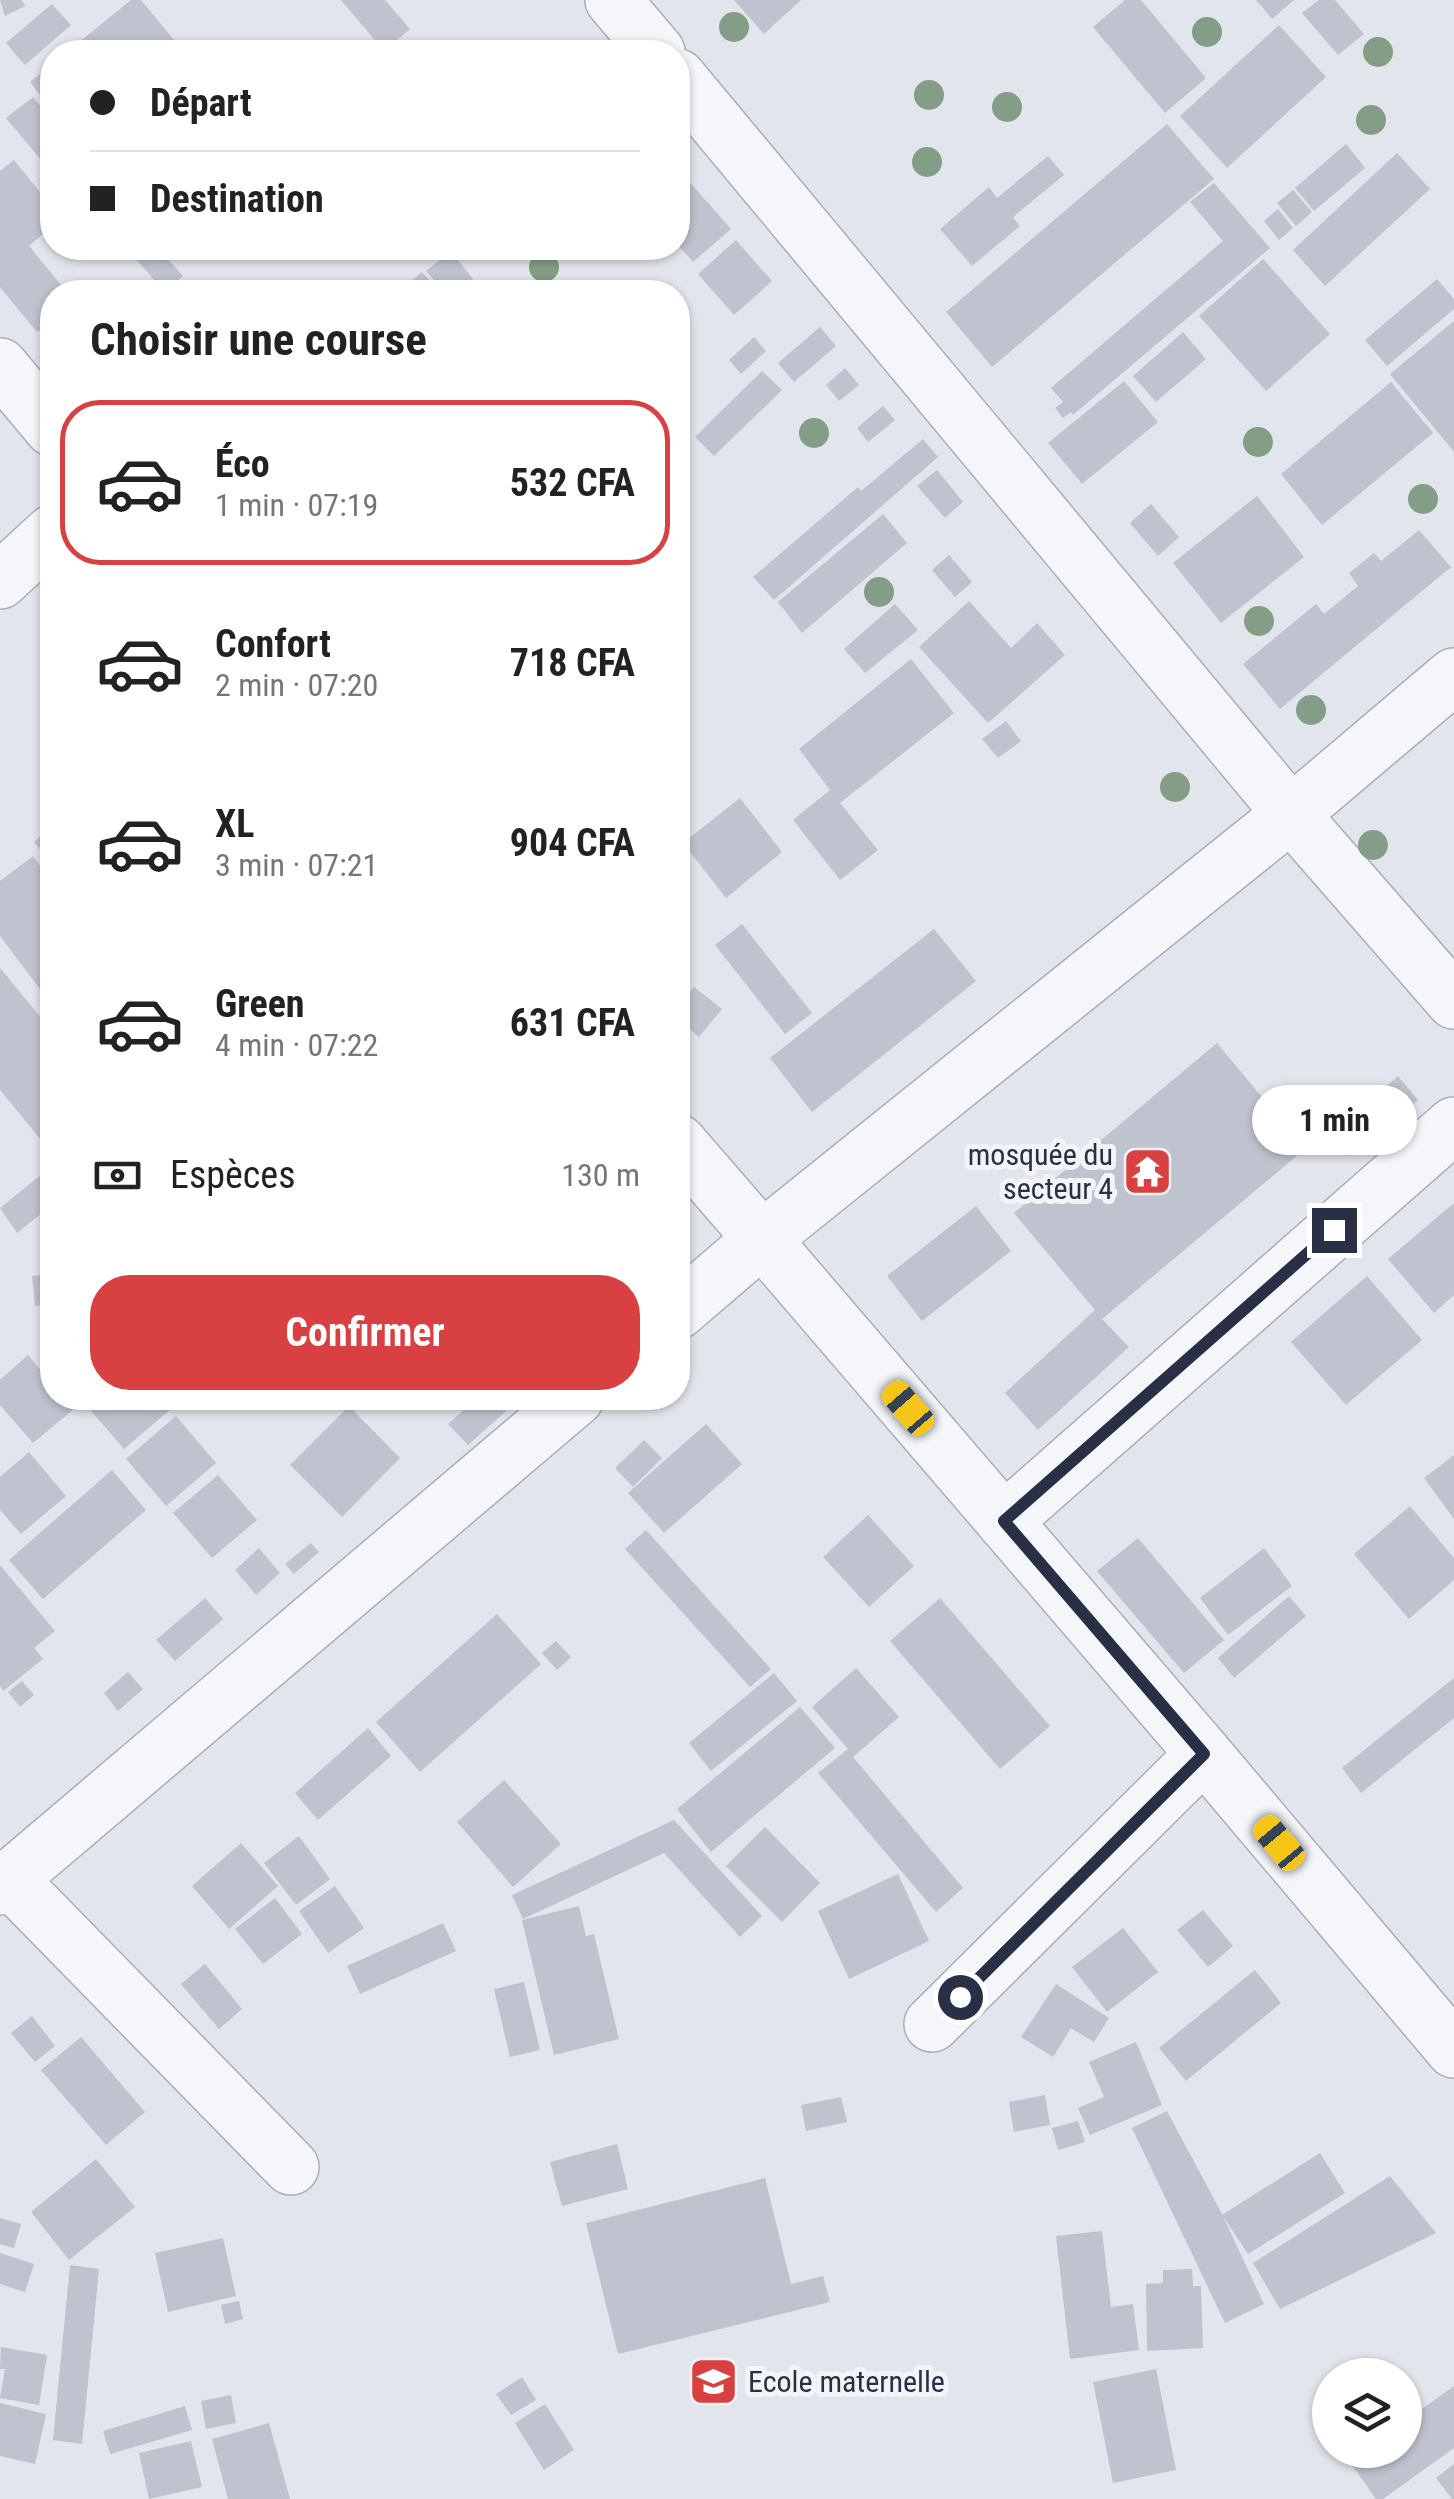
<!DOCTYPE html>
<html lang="fr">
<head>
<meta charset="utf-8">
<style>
  body { margin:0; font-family:"Roboto Condensed",sans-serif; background:#f2f2f2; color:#222; height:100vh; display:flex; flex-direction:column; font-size:38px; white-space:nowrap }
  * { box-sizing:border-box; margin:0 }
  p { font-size:32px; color:#767676 }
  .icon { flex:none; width:55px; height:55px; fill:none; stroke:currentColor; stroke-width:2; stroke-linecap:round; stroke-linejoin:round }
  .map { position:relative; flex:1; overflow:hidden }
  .side { position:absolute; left:40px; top:280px; width:650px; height:1130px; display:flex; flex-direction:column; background:#fff; border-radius:40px; box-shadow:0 2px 8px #0004 }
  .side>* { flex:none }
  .hud { position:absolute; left:40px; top:40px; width:650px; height:220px; border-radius:40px; box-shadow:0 2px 8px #0004; display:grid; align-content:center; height:220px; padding:0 50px; background:#fff }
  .controls { position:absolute; left:1312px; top:2358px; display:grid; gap:20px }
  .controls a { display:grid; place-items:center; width:110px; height:110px; border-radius:50%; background:#fff; box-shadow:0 2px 8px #0004; font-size:50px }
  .end { position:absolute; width:45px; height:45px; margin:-22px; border:12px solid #292f45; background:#fff; box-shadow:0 0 0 5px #fff }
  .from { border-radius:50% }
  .bubble { position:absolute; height:70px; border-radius:35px; background:#fff; box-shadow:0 2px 8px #0004; font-size:32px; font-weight:700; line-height:70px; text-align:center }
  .car { position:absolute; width:30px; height:60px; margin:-30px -15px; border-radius:12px; box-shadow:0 0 8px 2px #0007; background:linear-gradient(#f5c518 24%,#345 0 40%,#f5c518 0 76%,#345 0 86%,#f5c518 0) }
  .hud b { display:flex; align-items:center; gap:35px; height:95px; font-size:38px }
  .hud b+b { border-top:2px solid #e0e0e0 }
  .hud i { width:25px; height:25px; background:#222 }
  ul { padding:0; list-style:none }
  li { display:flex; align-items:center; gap:30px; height:165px; margin:0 20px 15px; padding:0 30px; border:5px solid transparent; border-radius:40px }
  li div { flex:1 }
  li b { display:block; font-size:38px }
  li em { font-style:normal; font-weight:700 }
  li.active { border-color:#d84042 }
  li>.icon { width:90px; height:90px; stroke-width:1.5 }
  h2 { padding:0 50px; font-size:45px; line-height:120px }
  .pay { display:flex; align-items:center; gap:25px; height:110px; padding:0 50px; font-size:38px }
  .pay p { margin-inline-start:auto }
  .primary-button { display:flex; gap:20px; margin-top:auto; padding:20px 50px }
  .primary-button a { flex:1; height:115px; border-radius:40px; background:#d84042; color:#fff; font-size:40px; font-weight:700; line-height:115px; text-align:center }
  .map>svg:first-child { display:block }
  .building { fill:#bfc3cf }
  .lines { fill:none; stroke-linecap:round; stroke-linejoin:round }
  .minor-casing { stroke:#aaaeb9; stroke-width:58 }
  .minor { stroke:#f5f6f9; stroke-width:55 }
  .tree { fill:#849d87 }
  .route { stroke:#292f45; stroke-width:12 }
  .labels { text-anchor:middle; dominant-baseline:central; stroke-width:10; stroke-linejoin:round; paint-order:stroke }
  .poi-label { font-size:30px; fill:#292f45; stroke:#f2f4f8; text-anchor:end }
</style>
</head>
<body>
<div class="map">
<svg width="1454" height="2499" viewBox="0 0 1454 2499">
  <rect width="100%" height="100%" fill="#e2e5eb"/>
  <g class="building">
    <path d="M0 0H22L25 6 5 16Z"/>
    <path d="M131 0H141L184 52H67Z"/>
    <path d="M341 0H385L410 29 384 51Z"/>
    <path d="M734 0H801L764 34Z"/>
    <path d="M1125 0H1141L1206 78 1165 113 1093 27Z"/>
    <path d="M1256 0H1294L1272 19Z"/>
    <path d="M1319 0H1335L1364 34 1338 55 1302 13Z"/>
    <path d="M52 4 71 25 25 65 6 43Z"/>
    <path d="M1279 25 1326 77 1227 168 1180 116Z"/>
    <path d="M52 64V110L30 82Z"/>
    <path d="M33 97 52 121V173L6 118Z"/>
    <path d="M1167 124 1214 179 992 367 946 312Z"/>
    <path d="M1346 144 1365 168 1314 211 1295 188Z"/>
    <path d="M1397 153 1430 189 1325 286 1293 250Z"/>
    <path d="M1048 156 1064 175 1013 217 1020 226 972 266 940 229 989 187 997 198Z"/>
    <path d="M14 160 52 207V226L29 246 67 292H52V319L37 332 0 287V171Z"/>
    <path d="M686 178 731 229 693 262 678 245V186Z"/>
    <path d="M1214 183 1270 248 1073 415 1071 412 1063 418 1055 408 1063 402 1051 388 1223 241 1190 202Z"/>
    <path d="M1293 190 1312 212 1296 226 1277 203Z"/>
    <path d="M1278 209 1293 228 1279 240 1264 221Z"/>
    <path d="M736 240 772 281 734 315 698 274Z"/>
    <path d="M126 248H158L183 276 165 292Z"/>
    <path d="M451 251 473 279 457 292H444L426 271Z"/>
    <path d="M1263 259 1330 334 1266 391 1199 316Z"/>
    <path d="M422 272 439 292H398Z"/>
    <path d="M1437 279 1454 299V309L1387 366 1365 340Z"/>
    <path d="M1454 321V452L1390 374Z"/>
    <path d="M820 327 836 346 794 382 778 363Z"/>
    <path d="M1183 332 1206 359 1156 402 1133 376Z"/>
    <path d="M754 337 766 351 741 374 729 360Z"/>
    <path d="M845 368 859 385 839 401 826 385Z"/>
    <path d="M762 371 782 390 714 456 695 437Z"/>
    <path d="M1124 381 1158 422 1082 484 1048 443Z"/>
    <path d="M1391 382 1433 433 1322 525 1281 474Z"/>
    <path d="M883 406 895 420 868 442 857 428Z"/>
    <path d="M923 439 938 457 774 600 753 577 858 487 861 491Z"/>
    <path d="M937 470 963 502 945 518 917 486Z"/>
    <path d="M1257 496 1304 557 1221 623 1173 563Z"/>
    <path d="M1151 504 1179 537 1158 556 1130 523Z"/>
    <path d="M883 514 907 543 802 633 778 602Z"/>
    <path d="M1419 530 1451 567 1280 709 1243 664 1316 604 1324 614 1358 586 1349 573 1374 553 1381 561Z"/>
    <path d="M949 555 972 582 955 597 932 570Z"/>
    <path d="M969 601 1011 648 1037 623 1065 655 988 723 919 647Z"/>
    <path d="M895 604 918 630 865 673 844 649Z"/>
    <path d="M911 659 954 713 840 803 878 850 840 880 793 820 830 790 799 749Z"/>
    <path d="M1006 721 1021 741 998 758 982 739Z"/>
    <path d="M740 798 782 852 726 898 683 843Z"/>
    <path d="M52 826V859L50 861 34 842Z"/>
    <path d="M33 856 52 882V1005L0 936V881Z"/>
    <path d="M742 924 812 1013 785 1034 715 945Z"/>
    <path d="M934 929 976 981 812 1112 770 1058Z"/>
    <path d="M0 968 52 1031V1153L0 1090Z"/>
    <path d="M694 987 722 1009 699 1037 678 1019V1008Z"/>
    <path d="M1217 1043 1305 1149 1102 1319 1129 1347 1038 1430 1005 1393 1095 1310 1014 1213Z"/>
    <path d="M1398 1076 1418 1100 1350 1156 1319 1118 1341 1100 1353 1115Z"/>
    <path d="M47 1170 52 1177V1205L17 1233 0 1208Z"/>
    <path d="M1454 1203V1295L1434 1313 1388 1259Z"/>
    <path d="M976 1206 1011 1251 922 1321 887 1276Z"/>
    <path d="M52 1274V1304L35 1306 32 1276Z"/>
    <path d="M1367 1276 1422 1340 1346 1405 1291 1342Z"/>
    <path d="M28 1355 52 1384V1398H64L74 1409 33 1443 0 1405V1380Z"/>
    <path d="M80 1398H175L179 1402 124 1449Z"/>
    <path d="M477 1398H521L468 1445 448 1424Z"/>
    <path d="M349 1406 400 1458 342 1517 290 1465Z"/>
    <path d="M176 1416 216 1463 166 1506 126 1459Z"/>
    <path d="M706 1424 742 1464 664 1533 628 1493Z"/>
    <path d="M644 1440 662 1458 633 1487 615 1468Z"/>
    <path d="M29 1452 66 1496 21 1534 0 1510V1477Z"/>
    <path d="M1454 1455V1519L1424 1478Z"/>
    <path d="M112 1470 146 1510 43 1599 9 1560Z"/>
    <path d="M218 1475 257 1520 212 1558 173 1513Z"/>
    <path d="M1410 1506 1454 1558V1580L1409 1619 1354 1554Z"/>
    <path d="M868 1515 914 1566 869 1607 823 1557Z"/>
    <path d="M646 1530 771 1669 750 1687 625 1549Z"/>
    <path d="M1138 1538 1224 1640 1184 1673 1097 1571Z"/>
    <path d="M311 1543 319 1552 294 1574 285 1564Z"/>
    <path d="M259 1548 280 1573 256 1595 235 1570Z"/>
    <path d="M1264 1548 1292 1586 1228 1635 1200 1598Z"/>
    <path d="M0 1565 55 1631 34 1648 43 1659 3 1691 0 1686Z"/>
    <path d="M1289 1596 1306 1616 1234 1678 1218 1658Z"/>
    <path d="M205 1598 223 1619 175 1661 156 1640Z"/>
    <path d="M940 1598 1050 1726 1000 1769 890 1641Z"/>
    <path d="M497 1614 541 1664 420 1772 376 1722Z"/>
    <path d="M556 1641 571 1657 557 1670 542 1653Z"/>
    <path d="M856 1668 899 1717 853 1757 963 1888 936 1912 818 1773 848 1749 812 1707Z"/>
    <path d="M128 1672 143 1689 118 1711 104 1693Z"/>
    <path d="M774 1673 797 1701 711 1771 689 1743Z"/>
    <path d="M1454 1678V1718L1361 1793 1342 1768Z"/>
    <path d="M22 1681 34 1695 20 1707 8 1692Z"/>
    <path d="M800 1707 835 1748 711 1852 677 1809Z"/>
    <path d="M368 1728 391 1756 318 1820 295 1793Z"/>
    <path d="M504 1780 561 1844 513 1887 457 1822Z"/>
    <path d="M674 1820 762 1916 740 1937 664 1853 523 1919 512 1895Z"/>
    <path d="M765 1827 820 1883 782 1922 726 1866Z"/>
    <path d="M299 1836 330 1879 296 1905 264 1863Z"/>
    <path d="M241 1843 278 1886 229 1929 192 1886Z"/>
    <path d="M898 1874 929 1941 849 1979 818 1911Z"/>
    <path d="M335 1886 364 1928 328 1953 299 1911Z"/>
    <path d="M275 1898 302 1934 263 1964 235 1929Z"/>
    <path d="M579 1906 586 1936 594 1934 619 2039 554 2055 522 1920Z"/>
    <path d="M1203 1910 1233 1946 1208 1967 1177 1930Z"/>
    <path d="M443 1923 456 1951 360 1994 347 1966Z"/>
    <path d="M1123 1928 1158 1972 1107 2012 1072 1967Z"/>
    <path d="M205 1964 242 2009 219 2029 181 1984Z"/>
    <path d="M1255 1970 1281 2003 1186 2081 1159 2048Z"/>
    <path d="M524 1982 540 2050 510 2057 494 1989Z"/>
    <path d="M1056 1984 1109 2018 1094 2042 1071 2028 1053 2057 1021 2037Z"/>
    <path d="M32 2016 55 2046 35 2062 11 2033Z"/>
    <path d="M81 2037 145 2112 106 2145 41 2070Z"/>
    <path d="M1136 2042 1162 2105 1090 2135 1078 2108 1104 2097 1089 2062Z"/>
    <path d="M1045 2095 1050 2125 1014 2132 1009 2102Z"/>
    <path d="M841 2097 847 2122 806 2131 801 2105Z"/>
    <path d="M1167 2111 1221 2212 1264 2304 1225 2323 1132 2128Z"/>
    <path d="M1078 2121 1085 2142 1058 2150 1052 2128Z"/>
    <path d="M617 2144 628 2189 562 2206 550 2162Z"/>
    <path d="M1320 2153 1345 2193 1248 2254 1222 2215Z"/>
    <path d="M96 2159 135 2207 69 2260 31 2212Z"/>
    <path d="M1390 2176 1436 2233 1280 2309 1253 2263Z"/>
    <path d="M765 2178 791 2284 823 2276 830 2302 618 2354 586 2223Z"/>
    <path d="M0 2218 21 2224 14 2248 0 2244Z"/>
    <path d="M1102 2231 1111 2307 1133 2304 1139 2350 1070 2359 1056 2236Z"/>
    <path d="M223 2238 236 2296 168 2312 155 2253Z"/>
    <path d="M0 2253 34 2264 25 2292 0 2284Z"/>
    <path d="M70 2265 99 2269 82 2444 53 2440Z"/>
    <path d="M1192 2269 1193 2286H1201L1203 2348 1147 2351 1146 2284 1163 2283V2270Z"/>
    <path d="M239 2301 243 2319 225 2324 221 2305Z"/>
    <path d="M1 2347 47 2355 39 2405 0 2398 5 2369H0Z"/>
    <path d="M1156 2369 1176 2470 1113 2483 1093 2382Z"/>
    <path d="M522 2377 536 2400 511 2415 496 2394Z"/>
    <path d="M1454 2386V2448L1383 2499H1376L1349 2461 1365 2450H1405V2421Z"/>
    <path d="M231 2395 236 2423 206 2429 201 2401Z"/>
    <path d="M0 2403 46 2414 35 2464 0 2456Z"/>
    <path d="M545 2404 574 2450 544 2470 515 2423Z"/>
    <path d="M185 2406 192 2430 110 2454 103 2431Z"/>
    <path d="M269 2423 290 2499H228L212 2439Z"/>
    <path d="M191 2441 202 2487 149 2499 139 2453Z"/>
    <path d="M1454 2464V2499H1452L1436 2478Z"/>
  </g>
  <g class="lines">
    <defs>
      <g id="minor">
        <path d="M613 0 657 52"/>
        <path d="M678 77 1291 814 762 1239 678 1142"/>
        <path d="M0 366 52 428"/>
        <path d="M0 581 52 533"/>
        <path d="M1454 676 1291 814 1454 1001"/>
        <path d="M678 1311 762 1239 1204 1754"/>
        <path d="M1004 1521 1454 1125"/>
        <path d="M9 1879 291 2167"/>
        <path d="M0 1887 576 1398"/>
        <path d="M932 2024 1204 1754 1454 2050"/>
      </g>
    </defs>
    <use href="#minor" class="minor-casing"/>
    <use href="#minor" class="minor"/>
  </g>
  <g class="tree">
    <circle cx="734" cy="27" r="15"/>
    <circle cx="1207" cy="32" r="15"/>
    <circle cx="1378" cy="52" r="15"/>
    <circle cx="929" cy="95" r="15"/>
    <circle cx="1007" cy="107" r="15"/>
    <circle cx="1371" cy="120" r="15"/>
    <circle cx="927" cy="162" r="15"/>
    <circle cx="544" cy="267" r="15"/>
    <circle cx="814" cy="433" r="15"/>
    <circle cx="1258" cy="442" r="15"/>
    <circle cx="1423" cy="499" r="15"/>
    <circle cx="879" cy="592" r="15"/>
    <circle cx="1259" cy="621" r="15"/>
    <circle cx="1311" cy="710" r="15"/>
    <circle cx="1175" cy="787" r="15"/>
    <circle cx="1373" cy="845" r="15"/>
  </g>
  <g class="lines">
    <path class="route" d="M960 1997 1204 1754 1004 1521 1334 1230"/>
  </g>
  <defs>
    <symbol id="temple-square" viewBox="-11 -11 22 22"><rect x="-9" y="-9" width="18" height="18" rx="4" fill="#d84042" stroke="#f2f4f8"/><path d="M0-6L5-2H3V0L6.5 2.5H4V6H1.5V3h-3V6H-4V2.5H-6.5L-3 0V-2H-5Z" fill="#fff"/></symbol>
    <symbol id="school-square" viewBox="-11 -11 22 22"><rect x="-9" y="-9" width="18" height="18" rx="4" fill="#d84042" stroke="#f2f4f8"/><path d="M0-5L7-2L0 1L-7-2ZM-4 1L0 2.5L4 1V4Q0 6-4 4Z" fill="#fff"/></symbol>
  </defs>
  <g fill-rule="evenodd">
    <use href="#temple-square" x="1120" y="1144" width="55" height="55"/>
    <use href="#school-square" x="686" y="2354" width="55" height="55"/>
  </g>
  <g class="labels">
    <g class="poi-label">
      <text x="1113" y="1154">mosquée du<tspan x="1113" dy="34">secteur 4</tspan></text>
      <text x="748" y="2381" text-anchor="start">Ecole maternelle</text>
    </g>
  </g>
</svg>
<div class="controls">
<a><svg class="icon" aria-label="layers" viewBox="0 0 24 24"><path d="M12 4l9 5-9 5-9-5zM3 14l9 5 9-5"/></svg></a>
</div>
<i class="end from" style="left:960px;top:1997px"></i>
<i class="end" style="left:1334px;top:1230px"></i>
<div class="bubble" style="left:1252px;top:1085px;width:165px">1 min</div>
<i class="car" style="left:908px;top:1408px;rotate:319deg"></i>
<i class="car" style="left:1279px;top:1843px;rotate:320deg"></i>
<div class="hud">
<b><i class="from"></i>Départ</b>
<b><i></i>Destination</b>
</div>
<section class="side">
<h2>Choisir une course</h2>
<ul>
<li class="active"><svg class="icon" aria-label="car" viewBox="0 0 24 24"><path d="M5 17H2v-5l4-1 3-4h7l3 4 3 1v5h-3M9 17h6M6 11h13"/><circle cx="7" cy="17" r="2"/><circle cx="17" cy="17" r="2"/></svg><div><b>Éco</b><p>1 min · 07:19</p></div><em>532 CFA</em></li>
<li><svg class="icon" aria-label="car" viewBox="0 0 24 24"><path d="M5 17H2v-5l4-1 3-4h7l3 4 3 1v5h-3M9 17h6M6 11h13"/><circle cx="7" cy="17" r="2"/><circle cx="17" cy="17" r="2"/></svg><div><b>Confort</b><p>2 min · 07:20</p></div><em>718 CFA</em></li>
<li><svg class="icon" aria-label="car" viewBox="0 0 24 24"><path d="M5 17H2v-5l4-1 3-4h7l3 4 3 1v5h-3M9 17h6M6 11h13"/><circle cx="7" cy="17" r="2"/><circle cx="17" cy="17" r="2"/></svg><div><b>XL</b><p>3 min · 07:21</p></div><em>904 CFA</em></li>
<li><svg class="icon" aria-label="car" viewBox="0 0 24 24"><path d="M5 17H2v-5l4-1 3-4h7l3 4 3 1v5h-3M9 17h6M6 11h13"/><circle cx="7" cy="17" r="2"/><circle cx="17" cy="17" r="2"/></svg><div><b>Green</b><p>4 min · 07:22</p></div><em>631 CFA</em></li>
</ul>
<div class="pay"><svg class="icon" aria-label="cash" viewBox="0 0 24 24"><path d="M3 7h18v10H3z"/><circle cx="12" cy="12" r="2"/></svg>Espèces<p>130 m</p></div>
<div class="primary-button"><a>Confirmer</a></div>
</section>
</div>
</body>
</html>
